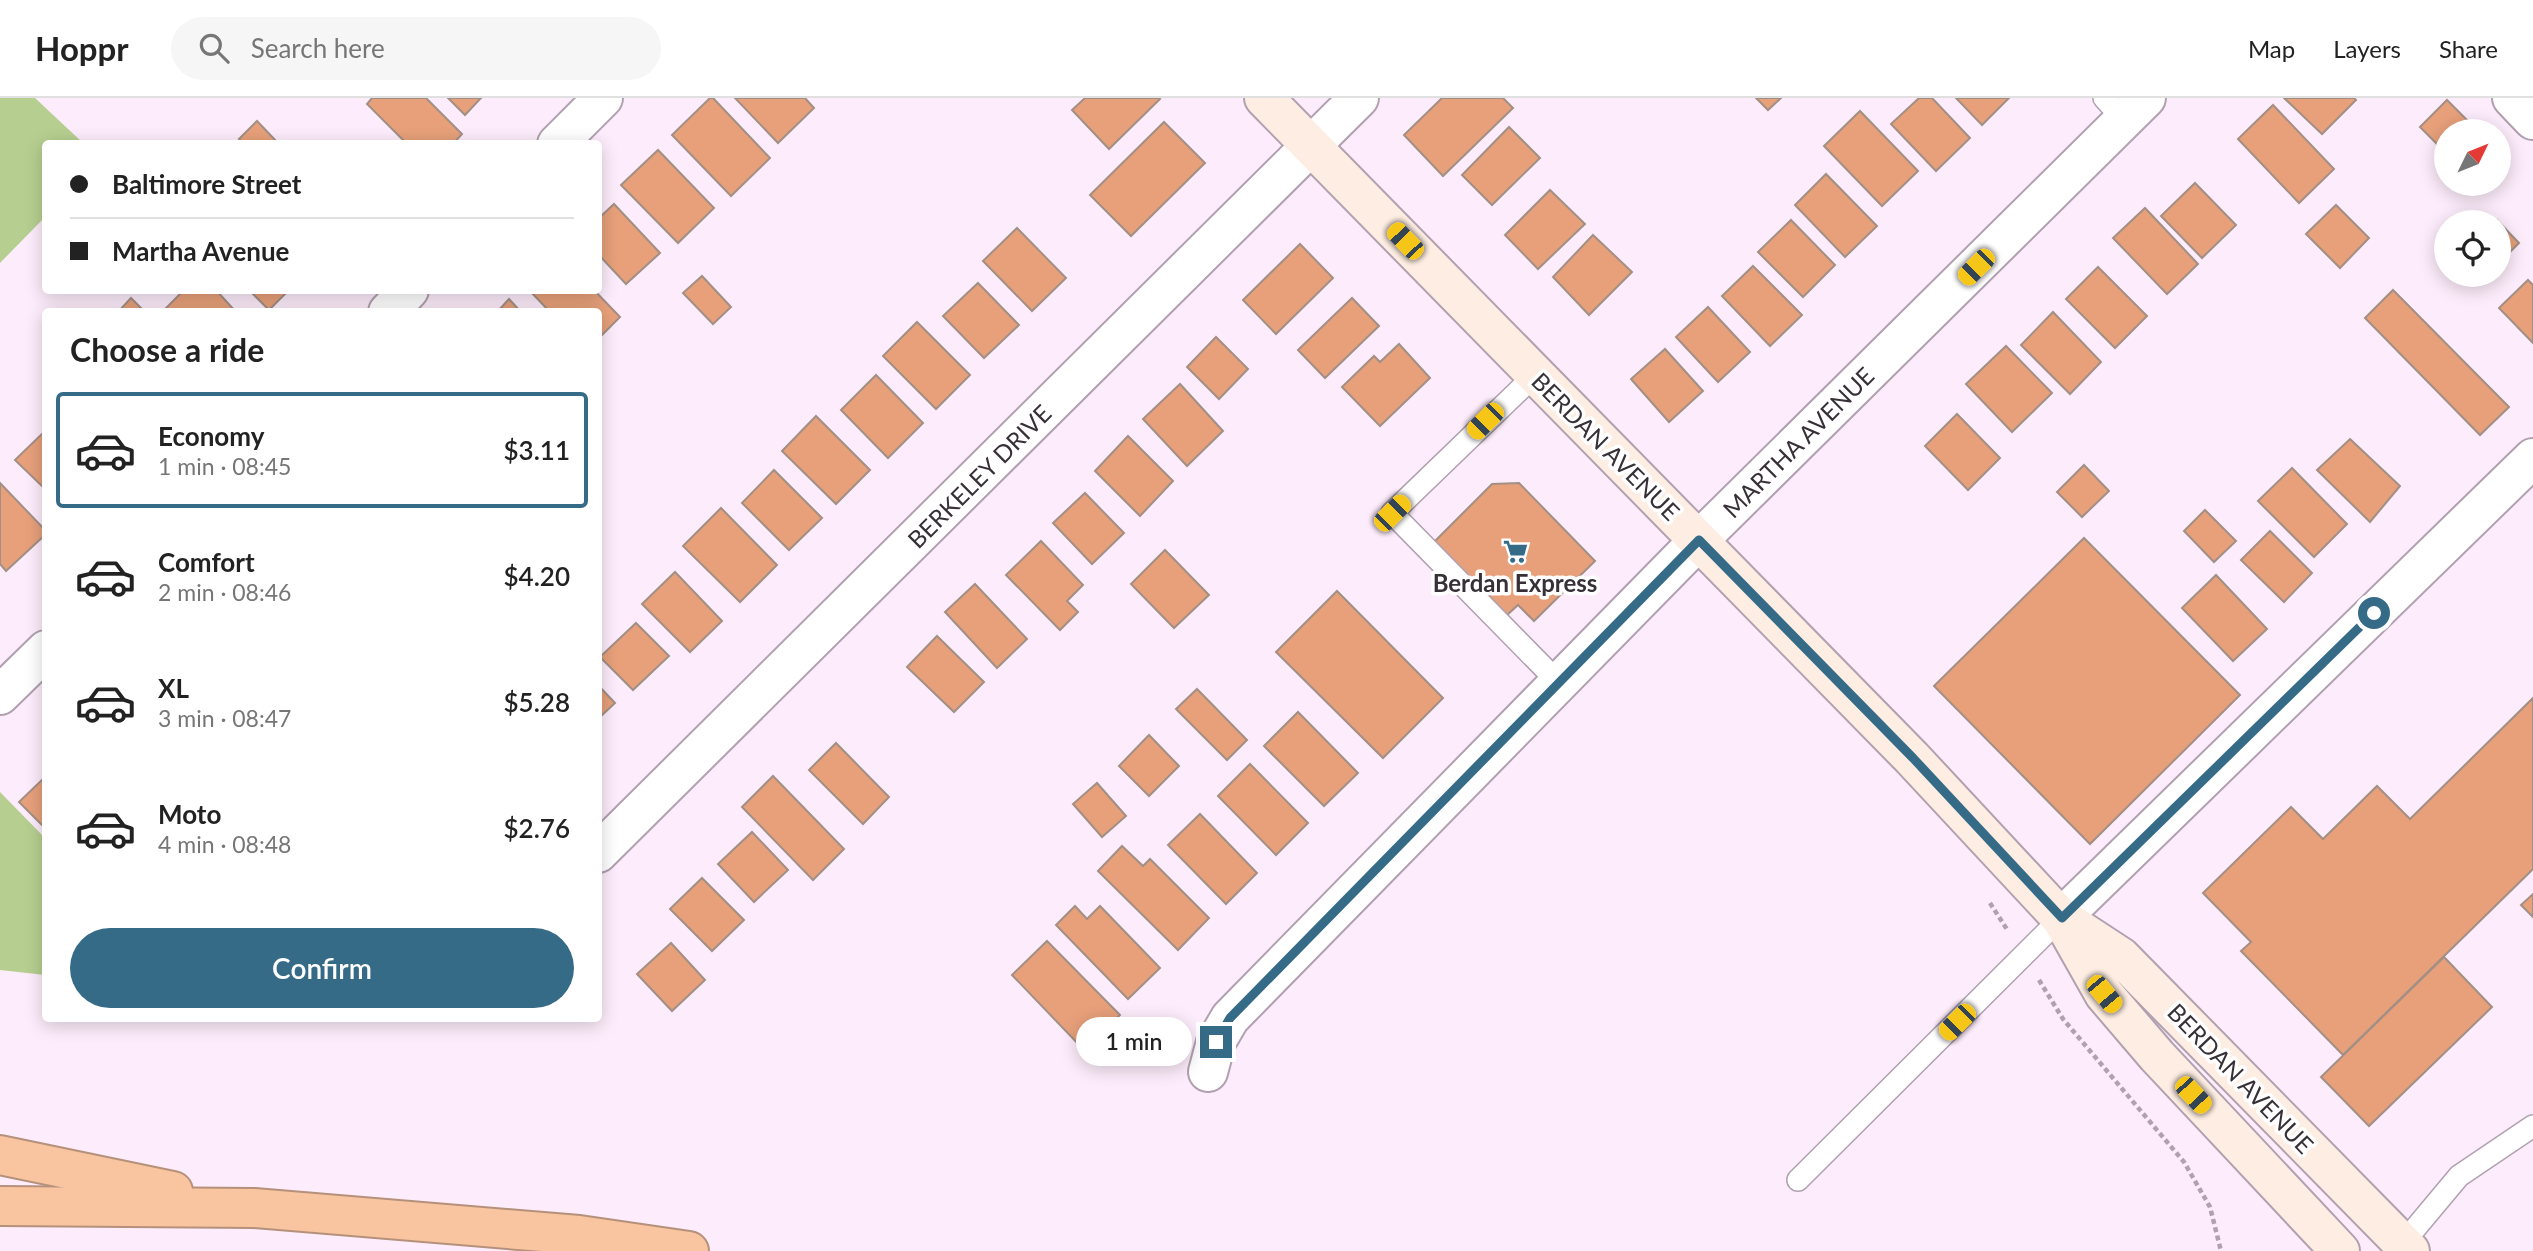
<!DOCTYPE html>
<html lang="en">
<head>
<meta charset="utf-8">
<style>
  body { margin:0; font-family:Lato,sans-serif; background:#f6f6f6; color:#222; height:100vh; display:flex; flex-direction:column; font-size:26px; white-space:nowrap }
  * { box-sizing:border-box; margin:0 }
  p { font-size:23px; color:#767676 }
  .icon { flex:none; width:38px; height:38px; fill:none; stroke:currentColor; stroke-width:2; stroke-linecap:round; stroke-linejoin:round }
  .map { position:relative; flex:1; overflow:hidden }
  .side { position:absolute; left:42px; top:210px; width:560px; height:714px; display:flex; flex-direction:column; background:#fff; border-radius:7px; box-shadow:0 4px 18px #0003 }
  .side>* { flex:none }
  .hud { position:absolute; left:42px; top:42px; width:560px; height:154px; border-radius:7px; box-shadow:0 4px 18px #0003; display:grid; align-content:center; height:154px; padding:0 28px; background:#fff }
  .needle { width:46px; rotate:47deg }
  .buttons { position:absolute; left:2434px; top:21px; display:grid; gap:14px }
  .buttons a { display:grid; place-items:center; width:77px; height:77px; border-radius:50%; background:#fff; box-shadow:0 4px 18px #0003; font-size:35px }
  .end { position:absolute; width:32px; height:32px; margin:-16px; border:9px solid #366b87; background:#fff; box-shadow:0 0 0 4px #fff }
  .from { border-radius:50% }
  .bubble { position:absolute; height:49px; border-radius:24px; background:#fff; box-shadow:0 4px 18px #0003; font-size:23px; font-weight:600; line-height:49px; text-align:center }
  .car { position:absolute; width:21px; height:42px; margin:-21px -10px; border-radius:9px; box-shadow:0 0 5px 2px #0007; background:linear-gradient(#f5c518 24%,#345 0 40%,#f5c518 0 76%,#345 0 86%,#f5c518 0) }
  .hud b { display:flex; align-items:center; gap:24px; height:66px; font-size:26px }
  .hud b+b { border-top:2px solid #e0e0e0 }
  .hud i { width:18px; height:18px; background:#222 }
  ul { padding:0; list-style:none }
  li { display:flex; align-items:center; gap:21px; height:116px; margin:0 14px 10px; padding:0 14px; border:4px solid transparent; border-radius:7px }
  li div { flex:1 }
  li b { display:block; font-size:26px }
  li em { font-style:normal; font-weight:600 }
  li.active { border-color:#366b87 }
  li>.icon { width:63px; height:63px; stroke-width:1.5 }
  h2 { padding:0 28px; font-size:32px; line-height:84px }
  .primary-button { display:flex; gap:14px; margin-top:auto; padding:14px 28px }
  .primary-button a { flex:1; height:80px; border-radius:42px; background:#366b87; color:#fff; font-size:28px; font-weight:600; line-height:80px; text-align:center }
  header { display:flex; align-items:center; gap:42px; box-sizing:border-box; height:98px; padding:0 35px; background:#fff; border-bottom:2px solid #e0e0e0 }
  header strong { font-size:33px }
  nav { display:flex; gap:38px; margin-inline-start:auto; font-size:24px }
  .search { width:490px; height:63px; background:#f6f6f6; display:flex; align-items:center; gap:18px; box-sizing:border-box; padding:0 24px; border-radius:38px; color:#767676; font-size:26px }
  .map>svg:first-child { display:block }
  .green { fill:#b6cf90 }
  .building { fill:#e7a07a; stroke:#a28f85; stroke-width:2 }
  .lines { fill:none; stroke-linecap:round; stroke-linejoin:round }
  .lane-casing { stroke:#b1a1b0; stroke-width:24 }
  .street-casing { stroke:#b1a1b0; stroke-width:42 }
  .secondary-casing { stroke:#b1a1b0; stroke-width:42 }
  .highway-casing { stroke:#b5917b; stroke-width:42 }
  .path { stroke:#afa2ae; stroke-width:4.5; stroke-dasharray:5 3.5; stroke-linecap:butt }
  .lane { stroke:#fff; stroke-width:21 }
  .street { stroke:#fff; stroke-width:38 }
  .secondary { stroke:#fdede2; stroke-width:38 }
  .highway { stroke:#f9c4a0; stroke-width:38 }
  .route { stroke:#366b87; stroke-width:9 }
  .labels { text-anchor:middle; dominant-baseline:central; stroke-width:7; stroke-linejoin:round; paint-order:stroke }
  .street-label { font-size:24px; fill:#373137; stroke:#fff }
  .poi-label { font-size:24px; font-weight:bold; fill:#373137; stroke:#fff }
</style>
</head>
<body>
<header>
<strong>Hoppr</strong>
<div class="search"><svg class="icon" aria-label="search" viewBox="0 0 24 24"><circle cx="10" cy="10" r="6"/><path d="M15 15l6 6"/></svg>Search here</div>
<nav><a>Map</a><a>Layers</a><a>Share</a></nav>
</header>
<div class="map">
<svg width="2533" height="1153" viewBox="0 0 2533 1153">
  <rect width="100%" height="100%" fill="#fdecfb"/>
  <g class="green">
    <path d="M0 0H35L83 45 46 46 45 119 0 165Z"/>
    <path d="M0 694 45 740V877L0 872Z"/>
  </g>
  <g class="building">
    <path d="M372 0H426L462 36 453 46H407L367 6Z"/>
    <path d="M448 0H481L465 17Z"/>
    <path d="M710 0H713L770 60 731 98 672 37Z"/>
    <path d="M735 0H805L814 10 778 45Z"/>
    <path d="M1085 0H1159L1160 1 1109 51 1072 12Z"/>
    <path d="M1442 0H1503L1513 10 1443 78 1404 37Z"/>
    <path d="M1756 0H1781L1768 12Z"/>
    <path d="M1919 0H1932L1970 40 1936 73 1891 26Z"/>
    <path d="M1956 0H2009L1982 27Z"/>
    <path d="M2284 0H2354L2356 2 2322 36Z"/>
    <path d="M2447 2 2478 33H2446V55L2420 29Z"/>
    <path d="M2273 7 2334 71 2299 105 2238 41Z"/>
    <path d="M1860 13 1918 73 1882 108 1824 48Z"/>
    <path d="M257 23 279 46H244L239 41Z"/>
    <path d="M1164 24 1205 65 1131 138 1090 97Z"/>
    <path d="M1509 29 1540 60 1492 107 1462 77Z"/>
    <path d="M658 52 714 110 678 145 621 87Z"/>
    <path d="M1826 76 1877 128 1845 159 1795 107Z"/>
    <path d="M2195 85 2236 127 2202 160 2161 118Z"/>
    <path d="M1550 92 1585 126 1538 171 1505 137Z"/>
    <path d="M614 106 660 155 626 186 598 156V121Z"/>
    <path d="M2336 107 2369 140 2340 170 2306 136Z"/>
    <path d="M2145 110 2198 166 2167 196 2113 140Z"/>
    <path d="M1791 122 1835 167 1803 199 1758 154Z"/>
    <path d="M2497 122 2519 145 2499 165V124H2495Z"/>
    <path d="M1017 130 1066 180 1032 213 983 163Z"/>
    <path d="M1593 137 1632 174 1589 217 1553 179Z"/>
    <path d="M1300 146 1333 180 1276 236 1243 202Z"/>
    <path d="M1753 168 1802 217 1770 248 1722 198Z"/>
    <path d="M2098 169 2147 218 2115 250 2066 201Z"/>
    <path d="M702 178 731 209 713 226 683 195Z"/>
    <path d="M2528 182 2533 187V245L2499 210Z"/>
    <path d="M978 185 1019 227 984 260 943 218Z"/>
    <path d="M184 192H216L236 214H169L166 210Z"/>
    <path d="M249 192H289L269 212Z"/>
    <path d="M529 192H594L620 219 598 241V214H550Z"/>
    <path d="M2393 192 2509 309 2480 337 2365 220Z"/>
    <path d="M131 200 145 214H118Z"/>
    <path d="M1352 200 1379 228 1325 280 1298 252Z"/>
    <path d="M509 201 521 214H497Z"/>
    <path d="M1708 209 1750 254 1718 284 1676 239Z"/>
    <path d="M2053 214 2101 264 2070 296 2021 247Z"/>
    <path d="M917 224 970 277 936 311 883 258Z"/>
    <path d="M1216 239 1248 271 1219 301 1187 269Z"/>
    <path d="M1399 246 1430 280 1380 328 1342 289 1374 258 1380 264Z"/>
    <path d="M2006 248 2052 295 2012 334 1966 286Z"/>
    <path d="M1665 251 1703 293 1669 324 1631 281Z"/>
    <path d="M876 277 923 325 888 360 841 312Z"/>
    <path d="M1180 286 1223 333 1187 368 1143 321Z"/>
    <path d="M1957 316 2000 360 1968 392 1925 348Z"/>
    <path d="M816 318 870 372 836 406 782 353Z"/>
    <path d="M46 332V392L15 362Z"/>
    <path d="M1128 338 1173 383 1140 418 1095 373Z"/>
    <path d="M2350 341 2400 388 2370 424 2317 372Z"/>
    <path d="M2084 367 2109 393 2082 419 2057 394Z"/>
    <path d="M2292 370 2347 426 2314 459 2258 403Z"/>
    <path d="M774 372 822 420 789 452 742 405Z"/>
    <path d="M0 385 46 433V436L6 473 0 466Z"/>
    <path d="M1519 385 1595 463 1534 523 1518 507 1507 517 1434 444 1492 386Z"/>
    <path d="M1085 395 1124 435 1092 466 1053 425Z"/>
    <path d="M721 410 777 467 740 504 683 448Z"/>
    <path d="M2205 412 2236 443 2214 464 2184 433Z"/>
    <path d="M2270 433 2312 475 2284 504 2241 462Z"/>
    <path d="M2084 440 2240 597 2090 746 1934 588Z"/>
    <path d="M1041 443 1083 487 1067 503 1078 514 1060 532 1006 477Z"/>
    <path d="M1165 452 1209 497 1174 530 1131 486Z"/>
    <path d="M675 474 722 523 690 554 642 506Z"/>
    <path d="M2216 477 2267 531 2233 563 2182 510Z"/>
    <path d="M975 486 1027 541 997 570 945 514Z"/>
    <path d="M1337 493 1443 600 1383 660 1276 554Z"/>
    <path d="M636 525 669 558 633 592 600 559Z"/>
    <path d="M937 538 984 584 954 614 907 569Z"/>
    <path d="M598 587 615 605 598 621Z"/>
    <path d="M1197 591 1247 642 1227 662 1176 611Z"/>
    <path d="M2533 600V771L2343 957 2241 853 2251 844 2203 795 2291 709 2323 741 2377 688 2410 721Z"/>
    <path d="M1298 614 1358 675 1324 708 1264 648Z"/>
    <path d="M1149 637 1179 668 1149 698 1119 668Z"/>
    <path d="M836 645 889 699 863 726 809 672Z"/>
    <path d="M1250 666 1308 725 1276 757 1218 698Z"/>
    <path d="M46 678V731L19 704Z"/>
    <path d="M773 678 844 751 813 782 742 709Z"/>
    <path d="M1097 685 1126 718 1102 739 1073 706Z"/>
    <path d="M1200 716 1257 775 1226 806 1168 747Z"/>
    <path d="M752 734 788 772 754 804 718 766Z"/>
    <path d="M1122 748 1143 768 1150 761 1209 820 1178 852 1098 773Z"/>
    <path d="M702 780 744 822 712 853 670 811Z"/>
    <path d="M2533 796V819L2521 807Z"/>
    <path d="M1075 808 1087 821 1100 808 1160 870 1128 901 1056 827Z"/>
    <path d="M1047 843 1120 917 1084 952 1012 877Z"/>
    <path d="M671 845 705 882 672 913 637 876Z"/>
    <path d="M2444 859 2492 909 2369 1028 2321 979Z"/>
  </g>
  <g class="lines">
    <defs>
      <g id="lane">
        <path d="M2104 0 2124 22"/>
        <path d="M1536 276 1392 415 1559 585"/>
        <path d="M1798 1082 2061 820"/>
        <path d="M2403 1145 2459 1078 2533 1028"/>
      </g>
      <g id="street">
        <path d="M2512 0 2533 22"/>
        <path d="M557 46 603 0"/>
        <path d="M388 214 409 192"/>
        <path d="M0 597 46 552"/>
        <path d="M598 755 1359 0"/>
        <path d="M2061 820 2533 360"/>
        <path d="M1208 974 1216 944 1230 920 1699 442 2146 0"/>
      </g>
      <g id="secondary">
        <path d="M1264 0 1912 660 2061 820 2104 896 2157 958 2340 1153"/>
        <path d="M2066 823 2121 859 2410 1153"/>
      </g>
      <g id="highway">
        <path d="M0 1057 173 1093"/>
        <path d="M0 1108 254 1110 579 1137 689 1153"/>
      </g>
    </defs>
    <use href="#lane" class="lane-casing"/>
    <use href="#street" class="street-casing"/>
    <use href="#secondary" class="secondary-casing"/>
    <use href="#highway" class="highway-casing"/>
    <g class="path">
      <path d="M1990 805 2008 833"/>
      <path d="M2039 882 2063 921 2184 1064 2210 1109 2221 1153"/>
    </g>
    <use href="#lane" class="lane"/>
    <use href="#street" class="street"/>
    <use href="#secondary" class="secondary"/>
    <use href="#highway" class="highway"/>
  </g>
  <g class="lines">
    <path class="route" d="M1216 944 1230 920 1699 442 1913 660 2062 820 2374 515"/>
  </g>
  <defs>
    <symbol id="supermarket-bare" viewBox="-9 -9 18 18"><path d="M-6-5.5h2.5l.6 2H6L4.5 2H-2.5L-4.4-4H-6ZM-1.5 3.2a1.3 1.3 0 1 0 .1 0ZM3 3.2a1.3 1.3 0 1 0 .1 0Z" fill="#366b87" stroke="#fff" stroke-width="2.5" paint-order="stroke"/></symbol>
  </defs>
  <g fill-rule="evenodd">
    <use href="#supermarket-bare" x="1498" y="436" width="35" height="35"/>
  </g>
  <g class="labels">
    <g class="street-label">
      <text transform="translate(1798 344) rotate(-45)">MARTHA AVENUE</text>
      <text transform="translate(1606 348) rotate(45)">BERDAN AVENUE</text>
      <text transform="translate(979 378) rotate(-45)">BERKELEY DRIVE</text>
      <text transform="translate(2241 980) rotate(46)">BERDAN AVENUE</text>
    </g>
    <g class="poi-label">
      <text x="1515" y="484">Berdan Express</text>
    </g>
  </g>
</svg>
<div class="buttons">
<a><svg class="needle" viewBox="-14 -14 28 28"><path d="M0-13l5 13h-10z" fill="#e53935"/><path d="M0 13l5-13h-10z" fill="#767676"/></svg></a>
<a><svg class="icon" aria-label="locate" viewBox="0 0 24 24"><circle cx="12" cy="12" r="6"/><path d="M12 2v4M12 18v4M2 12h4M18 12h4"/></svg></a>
</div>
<i class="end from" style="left:2374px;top:515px"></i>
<i class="end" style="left:1216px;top:944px"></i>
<div class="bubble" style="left:1076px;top:919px;width:116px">1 min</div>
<i class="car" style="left:1405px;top:143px;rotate:316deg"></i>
<i class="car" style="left:1976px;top:169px;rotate:225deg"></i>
<i class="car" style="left:1485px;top:323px;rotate:225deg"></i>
<i class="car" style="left:1392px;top:415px;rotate:45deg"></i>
<i class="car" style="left:2104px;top:896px;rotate:140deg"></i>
<i class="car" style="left:1957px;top:924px;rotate:225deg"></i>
<i class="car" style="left:2193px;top:997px;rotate:137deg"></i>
<div class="hud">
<b><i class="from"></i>Baltimore Street</b>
<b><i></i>Martha Avenue</b>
</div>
<section class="side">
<h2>Choose a ride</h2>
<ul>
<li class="active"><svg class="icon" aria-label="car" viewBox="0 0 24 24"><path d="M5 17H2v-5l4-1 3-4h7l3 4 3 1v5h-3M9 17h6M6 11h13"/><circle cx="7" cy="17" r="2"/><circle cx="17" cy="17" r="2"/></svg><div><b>Economy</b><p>1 min · 08:45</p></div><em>$3.11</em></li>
<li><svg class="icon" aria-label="car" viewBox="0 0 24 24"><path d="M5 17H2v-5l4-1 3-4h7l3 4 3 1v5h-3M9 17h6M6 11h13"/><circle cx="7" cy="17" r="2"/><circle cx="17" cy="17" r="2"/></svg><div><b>Comfort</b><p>2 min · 08:46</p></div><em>$4.20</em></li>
<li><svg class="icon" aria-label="car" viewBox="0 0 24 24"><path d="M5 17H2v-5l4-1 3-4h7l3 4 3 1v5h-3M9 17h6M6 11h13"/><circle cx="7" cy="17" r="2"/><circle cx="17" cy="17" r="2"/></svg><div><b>XL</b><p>3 min · 08:47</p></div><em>$5.28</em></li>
<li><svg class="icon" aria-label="car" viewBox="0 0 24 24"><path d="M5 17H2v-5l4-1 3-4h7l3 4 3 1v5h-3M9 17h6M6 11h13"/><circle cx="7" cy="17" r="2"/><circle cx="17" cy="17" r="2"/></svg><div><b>Moto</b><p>4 min · 08:48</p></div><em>$2.76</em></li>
</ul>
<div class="primary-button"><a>Confirm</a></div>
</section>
</div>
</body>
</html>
